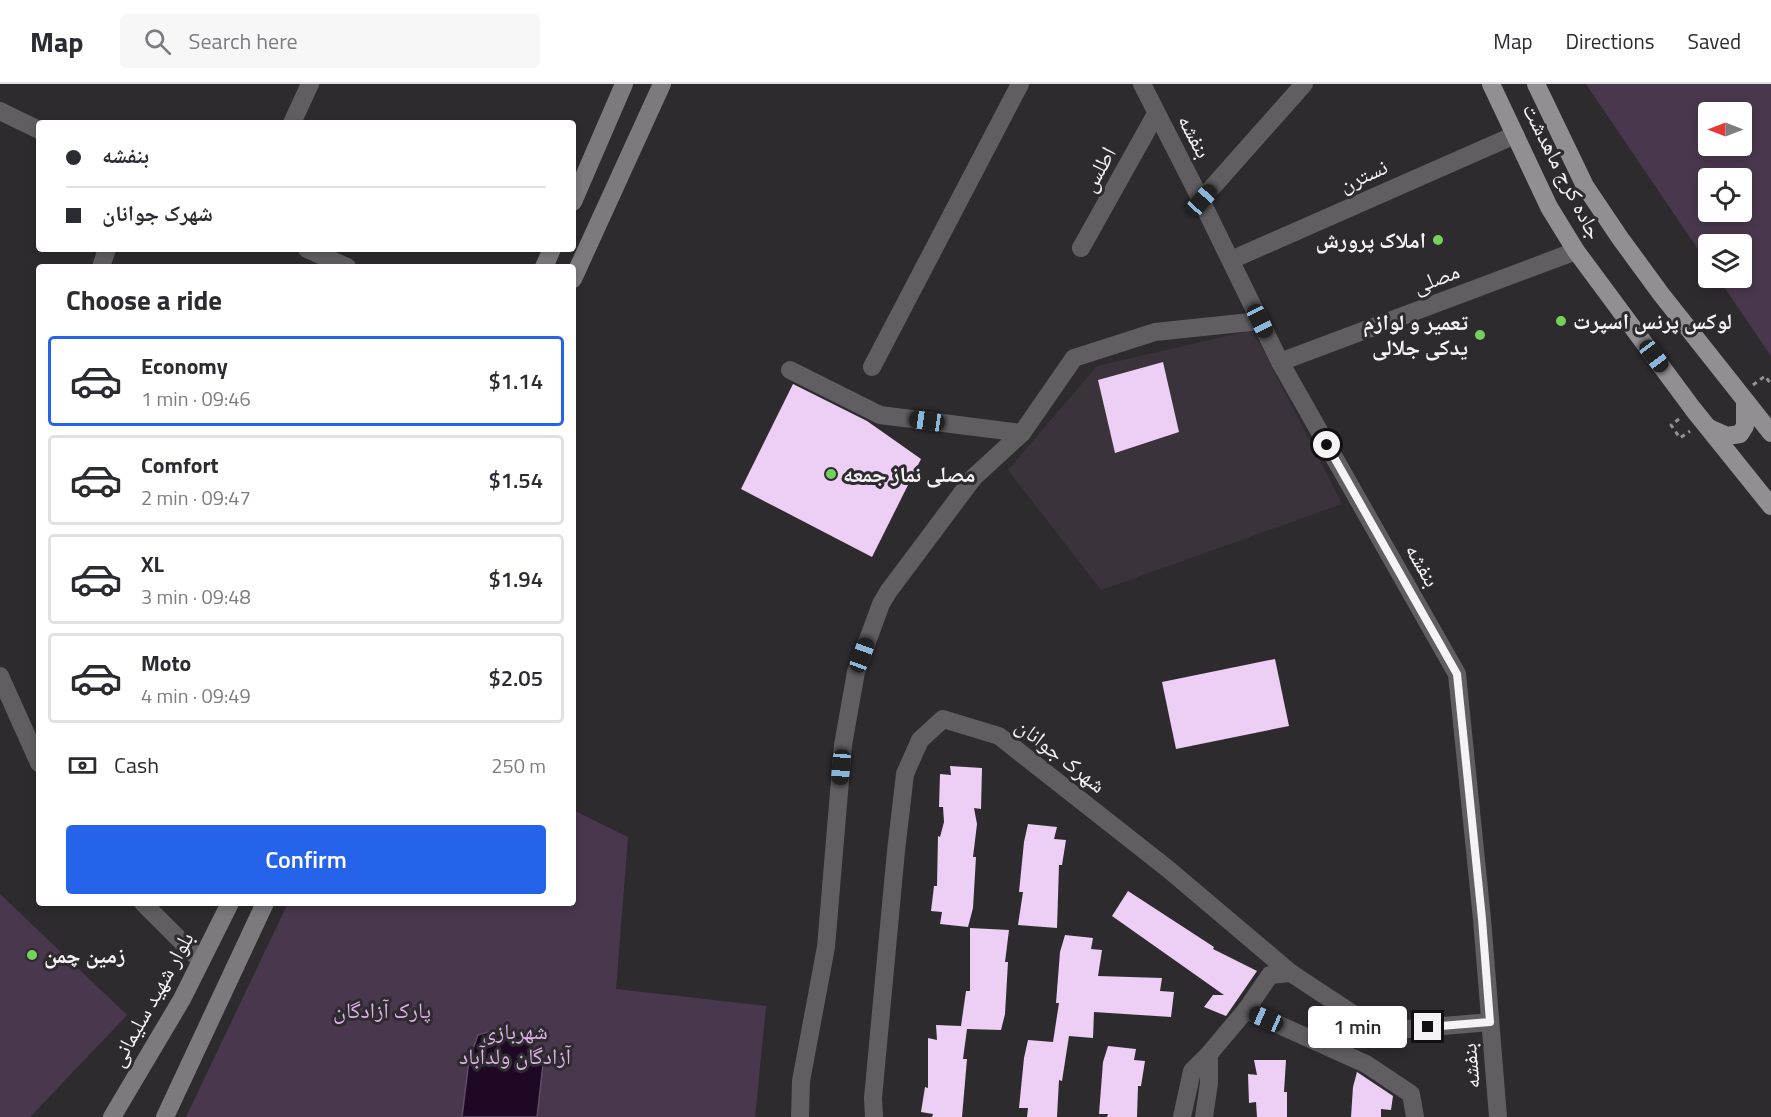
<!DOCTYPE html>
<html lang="en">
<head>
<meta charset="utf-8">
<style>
  body { margin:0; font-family:"Titillium Web","Noto Naskh Arabic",sans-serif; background:#f7f7f7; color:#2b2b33; height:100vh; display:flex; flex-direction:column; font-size:22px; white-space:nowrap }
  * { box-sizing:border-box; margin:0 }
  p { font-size:20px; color:#7c7c81 }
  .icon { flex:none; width:33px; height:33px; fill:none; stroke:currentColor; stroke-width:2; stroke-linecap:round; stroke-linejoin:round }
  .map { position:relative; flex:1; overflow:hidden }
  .details { position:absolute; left:36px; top:180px; width:540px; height:642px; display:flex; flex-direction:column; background:#fff; border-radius:6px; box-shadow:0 3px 9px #0003 }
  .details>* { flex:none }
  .guide { position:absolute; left:36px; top:36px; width:540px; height:132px; border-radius:6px; box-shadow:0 3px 9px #0003; display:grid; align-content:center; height:132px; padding:0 30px; background:#fff }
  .needle { width:39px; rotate:270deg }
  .tools { position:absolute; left:1698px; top:18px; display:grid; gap:12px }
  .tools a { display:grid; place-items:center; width:54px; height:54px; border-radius:6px; background:#fff; box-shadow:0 3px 9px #0003; font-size:30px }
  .end { position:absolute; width:27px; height:27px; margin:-14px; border:8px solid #f5f3f5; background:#111; box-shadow:0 0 0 3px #111 }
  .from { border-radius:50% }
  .bubble { position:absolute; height:42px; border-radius:6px; background:#fff; box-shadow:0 3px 9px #0003; font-size:20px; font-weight:600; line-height:42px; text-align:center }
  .car { position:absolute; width:18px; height:36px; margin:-18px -9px; border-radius:8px; box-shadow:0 0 4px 2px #0007; background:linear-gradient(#222 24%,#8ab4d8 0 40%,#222 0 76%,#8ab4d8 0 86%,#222 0) }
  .guide b { display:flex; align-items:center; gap:21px; height:57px; font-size:22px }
  .guide b+b { border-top:2px solid #e1e1e2 }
  .guide i { width:15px; height:15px; background:#2b2b33 }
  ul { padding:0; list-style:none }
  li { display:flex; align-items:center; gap:18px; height:90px; margin:0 12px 9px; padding:0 18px; border:3px solid #e1e1e2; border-radius:6px }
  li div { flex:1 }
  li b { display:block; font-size:22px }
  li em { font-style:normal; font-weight:600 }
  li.on { border-color:#2563eb }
  li>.icon { width:54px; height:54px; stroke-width:1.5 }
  h2 { padding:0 30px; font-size:27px; line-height:72px }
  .pay { display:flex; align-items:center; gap:15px; height:66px; padding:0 30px; font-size:22px }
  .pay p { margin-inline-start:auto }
  .primary-button { display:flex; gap:12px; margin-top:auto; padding:12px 30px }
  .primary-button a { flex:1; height:69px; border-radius:6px; background:#2563eb; color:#fff; font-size:24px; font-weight:600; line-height:69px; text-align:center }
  header { display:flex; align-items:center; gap:36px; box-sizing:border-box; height:84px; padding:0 30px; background:#fff; border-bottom:2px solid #e1e1e2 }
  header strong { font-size:28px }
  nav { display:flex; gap:33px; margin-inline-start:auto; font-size:21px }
  .search { width:420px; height:54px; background:#f7f7f7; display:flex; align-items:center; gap:15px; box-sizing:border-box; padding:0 21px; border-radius:6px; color:#7c7c81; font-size:22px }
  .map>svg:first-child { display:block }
  .built { fill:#3a333c }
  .green { fill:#49384d; fill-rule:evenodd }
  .water { fill:#1f0824; stroke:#5f4e63; stroke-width:1.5 }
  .building { fill:#edcef5 }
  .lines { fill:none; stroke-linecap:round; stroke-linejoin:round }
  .path { stroke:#959295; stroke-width:3; stroke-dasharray:4.5 4.5; stroke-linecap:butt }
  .minor { stroke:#605e60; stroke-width:18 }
  .tertiary { stroke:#605e60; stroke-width:18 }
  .secondary { stroke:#7c7a7d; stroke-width:18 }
  .primary { stroke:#928f93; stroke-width:18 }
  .route { stroke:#f5f3f5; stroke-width:8 }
  .poi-dot { fill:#74d25b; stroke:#2e2b2f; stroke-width:2 }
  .labels { text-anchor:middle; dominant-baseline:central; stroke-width:6; stroke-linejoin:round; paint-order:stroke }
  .street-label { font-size:22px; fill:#f5f3f5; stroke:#2e2b2f }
  .poi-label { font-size:22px; font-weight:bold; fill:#f5f3f5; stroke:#2e2b2f; text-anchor:start }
  .park-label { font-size:22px; fill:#dfb1ea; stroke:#2e2b2f }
</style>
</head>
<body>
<header>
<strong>Map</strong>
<div class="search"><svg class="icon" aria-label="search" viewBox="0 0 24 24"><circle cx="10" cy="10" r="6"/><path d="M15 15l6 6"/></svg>Search here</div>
<nav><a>Map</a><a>Directions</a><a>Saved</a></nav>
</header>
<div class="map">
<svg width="1771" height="1033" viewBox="0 0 1771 1033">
  <rect width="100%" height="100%" fill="#2e2b2f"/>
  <path class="built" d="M1253 246 1342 420 1101 506 1008 386 1097 282Z"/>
  <g class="green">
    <path d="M1586 0H1771V272L1718 194H1742V160H1708V180ZM1708 28H1742V62H1708ZM1742 94V128H1708V94Z"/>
    <path d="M573 726 628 753 616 905 766 922 755 1033H186L288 819H573Z"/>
    <path d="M0 810 127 931 30 1033H0Z"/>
  </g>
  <path class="water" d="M505 943 530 957 543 980 537 1033H462L469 976 478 951Z"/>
  <g class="building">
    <path d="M1163 278 1179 348 1115 369 1098 296Z"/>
    <path d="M793 300 867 337 921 375 872 473 741 405Z"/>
    <path d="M1275 575 1289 642 1176 665 1162 598Z"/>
    <path d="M950 682 982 684 981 725 974 724 977 740 973 773H976L973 824 968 843 940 840 942 828 931 827 934 802H937L938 752 940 753 944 738 943 723H939L940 690 951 691Z"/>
    <path d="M1028 740 1057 743 1054 755 1066 756 1062 781H1059L1057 844 1018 841 1023 808H1019L1024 758Z"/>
    <path d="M1128 807 1214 863 1213 865 1257 887 1226 932 1204 923 1213 911H1224L1112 832Z"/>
    <path d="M970 844 1009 846 1005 878H1008L1005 930 1001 946 967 945 963 975H967L962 1033H932L933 1030 921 1028 925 1003 928 1004V954L937 956 936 941 961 942 966 907H970Z"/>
    <path d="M1065 851 1093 854 1091 865 1102 866 1098 892 1162 894 1160 907 1174 908 1171 933 1094 928 1093 954 1069 952 1062 997 1059 996 1057 1033H1027L1028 1024H1019L1024 974 1028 956 1053 958 1059 919H1056L1060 868Z"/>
    <path d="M1108 962 1136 965 1134 976 1145 977 1141 1002H1138L1137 1033H1107L1108 1030H1099L1103 978Z"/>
    <path d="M1254 976H1286L1284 1008H1287V1033H1257L1256 1018 1249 1019 1248 990 1257 991Z"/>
    <path d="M1357 988 1393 1012 1391 1026 1381 1025V1033H1351L1353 1003Z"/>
  </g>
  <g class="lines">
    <g class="path">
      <path d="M1753 301 1765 292 1771 300"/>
      <path d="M1679 335 1671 341 1680 354 1690 347"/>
    </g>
    <g class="minor">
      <path d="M0 27 39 46"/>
      <path d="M292 39 310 0"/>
      <path d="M1201 116 1304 0"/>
      <path d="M1081 164 1156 30"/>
      <path d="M307 165 347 183"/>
      <path d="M1231 176 1515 51"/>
      <path d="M101 183 107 165"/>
      <path d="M1280 278 1576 167"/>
      <path d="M872 283 1020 0"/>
      <path d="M790 286 880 331 1022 349"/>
      <path d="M0 592 39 679"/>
      <path d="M143 819 201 877"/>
      <path d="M1246 926 1366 980 1411 1010 1415 1033"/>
      <path d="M800 1033 801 997 826 863 843 661 856 588 881 520 888 508 974 393 1022 349 1074 274 1155 248 1260 237"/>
      <path d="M874 1033 873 1014 896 767 905 690 920 656 943 635 999 652 1168 785 1291 889 1362 936 1408 945 1490 938"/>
      <path d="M1182 1033 1192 987 1209 970 1246 926 1270 891 1291 889"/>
      <path d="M1204 1033 1209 999V970"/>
    </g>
    <path class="tertiary" d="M1142 0 1201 116 1280 278 1457 590 1482 835 1498 1033"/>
    <g class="secondary">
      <path d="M573 118 624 0"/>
      <path d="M544 183 552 165"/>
      <path d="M573 195 662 0"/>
      <path d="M112 1033 182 915 230 819"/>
      <path d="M165 1033 265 819"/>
    </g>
    <g class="primary">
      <path d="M1491 0 1549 123 1576 167 1693 325 1771 422"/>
      <path d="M1536 0 1585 102 1620 154 1661 210 1771 349"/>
      <path d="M1709 344 1727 352 1740 350 1745 342V317"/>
    </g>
  </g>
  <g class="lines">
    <path class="route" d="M1327 361 1457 590 1482 835 1490 938 1428 943"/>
  </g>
  <g class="poi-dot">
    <circle cx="1438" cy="156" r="6"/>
    <circle cx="1561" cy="237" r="6"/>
    <circle cx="1480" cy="251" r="6"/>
    <circle cx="831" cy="390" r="6"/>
    <circle cx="32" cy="871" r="6"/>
  </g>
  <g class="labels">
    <g class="street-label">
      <text transform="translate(1195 52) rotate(62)">بنفشه</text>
      <text transform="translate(1098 85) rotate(-61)">اطلس</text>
      <text transform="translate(1563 87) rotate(63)">جاده کرج ماهدشت</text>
      <text transform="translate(1363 91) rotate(-24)">نسترن</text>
      <text transform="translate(1436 194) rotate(-21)">مصلی</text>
      <text transform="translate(1423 481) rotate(60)">بنفشه</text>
      <text transform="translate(1061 671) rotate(38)">شهرک جوانان</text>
      <text transform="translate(151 915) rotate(-61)">بلوار شهید سلیمانی</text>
      <text transform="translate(1470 982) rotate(-95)">بنفشه</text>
    </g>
    <g class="poi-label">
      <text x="1426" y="156" text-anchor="end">املاک پرورش</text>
      <text x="1573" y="237">لوکس پرنس اسپرت</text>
      <text x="1468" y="238" text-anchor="end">تعمیر و لوازم<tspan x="1468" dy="25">یدکی جلالی</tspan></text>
      <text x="843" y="390">مصلی نماز جمعه</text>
      <text x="44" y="871">زمین چمن</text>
    </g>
    <g class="park-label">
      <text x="382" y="926">پارک آزادگان</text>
      <text x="515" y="947">شهربازی<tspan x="515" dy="25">آزادگان ولدآباد</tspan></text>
    </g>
  </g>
</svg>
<div class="tools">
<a><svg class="needle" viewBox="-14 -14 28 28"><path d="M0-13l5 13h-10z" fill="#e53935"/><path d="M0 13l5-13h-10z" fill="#7c7c81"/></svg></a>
<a><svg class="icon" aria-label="locate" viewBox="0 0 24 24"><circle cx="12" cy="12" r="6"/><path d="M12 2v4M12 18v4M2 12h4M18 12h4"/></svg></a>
<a><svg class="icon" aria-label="layers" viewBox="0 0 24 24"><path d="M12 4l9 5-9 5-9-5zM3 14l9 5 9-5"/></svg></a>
</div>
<i class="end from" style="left:1327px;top:361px"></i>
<i class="end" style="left:1428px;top:943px"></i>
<div class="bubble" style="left:1308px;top:922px;width:99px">1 min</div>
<i class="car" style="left:1202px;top:116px;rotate:42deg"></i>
<i class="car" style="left:1260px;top:237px;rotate:154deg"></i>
<i class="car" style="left:1654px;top:272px;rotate:143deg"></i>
<i class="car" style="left:927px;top:337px;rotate:278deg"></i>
<i class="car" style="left:862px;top:571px;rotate:20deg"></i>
<i class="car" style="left:841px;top:683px;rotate:185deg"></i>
<i class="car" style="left:1266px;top:935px;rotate:294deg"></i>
<div class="guide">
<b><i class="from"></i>بنفشه</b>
<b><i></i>شهرک جوانان</b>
</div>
<section class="details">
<h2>Choose a ride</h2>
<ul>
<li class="on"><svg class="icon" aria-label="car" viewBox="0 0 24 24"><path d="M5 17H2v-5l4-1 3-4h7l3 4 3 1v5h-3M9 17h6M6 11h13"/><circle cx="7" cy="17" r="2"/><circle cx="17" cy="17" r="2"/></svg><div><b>Economy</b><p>1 min · 09:46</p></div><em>$1.14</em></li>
<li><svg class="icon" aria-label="car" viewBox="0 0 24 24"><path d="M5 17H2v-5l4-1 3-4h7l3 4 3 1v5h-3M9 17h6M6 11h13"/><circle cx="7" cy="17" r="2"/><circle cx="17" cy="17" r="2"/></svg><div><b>Comfort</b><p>2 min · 09:47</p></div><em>$1.54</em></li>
<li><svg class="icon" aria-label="car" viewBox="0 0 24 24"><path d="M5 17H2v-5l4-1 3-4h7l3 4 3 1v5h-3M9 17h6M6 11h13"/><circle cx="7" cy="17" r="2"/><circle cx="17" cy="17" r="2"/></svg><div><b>XL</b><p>3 min · 09:48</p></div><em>$1.94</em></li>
<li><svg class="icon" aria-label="car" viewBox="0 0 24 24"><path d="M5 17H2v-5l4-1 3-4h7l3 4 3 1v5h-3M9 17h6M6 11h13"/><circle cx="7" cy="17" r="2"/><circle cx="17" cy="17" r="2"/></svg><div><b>Moto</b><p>4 min · 09:49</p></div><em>$2.05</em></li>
</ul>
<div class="pay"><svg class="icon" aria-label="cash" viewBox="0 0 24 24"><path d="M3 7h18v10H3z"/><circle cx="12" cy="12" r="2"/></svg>Cash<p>250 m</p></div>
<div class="primary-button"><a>Confirm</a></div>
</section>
</div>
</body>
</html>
